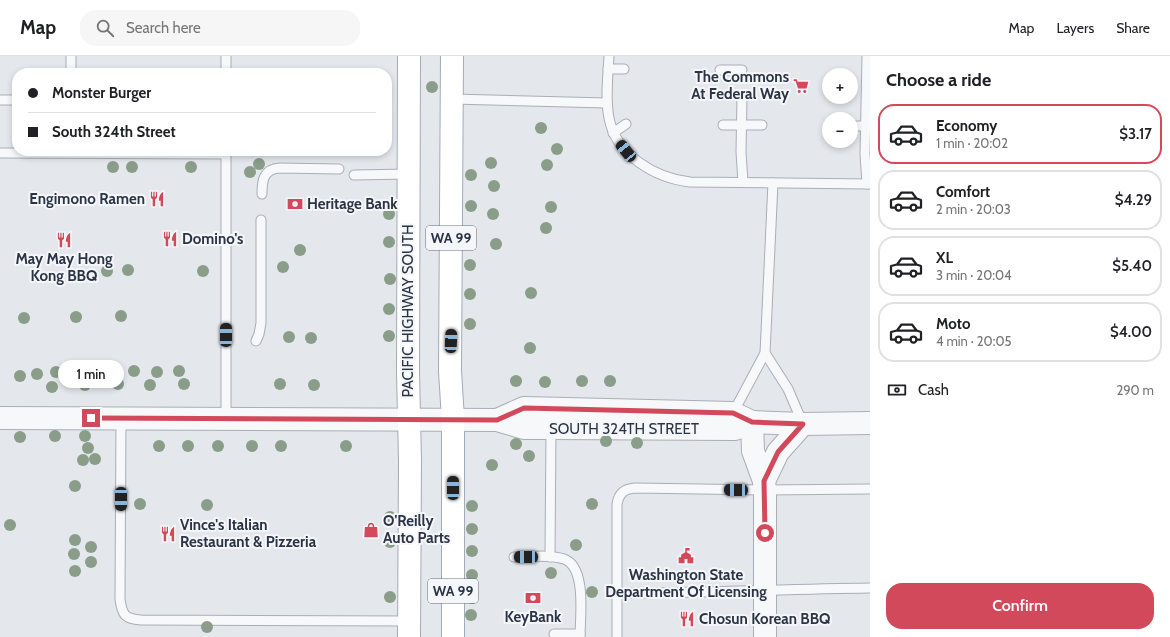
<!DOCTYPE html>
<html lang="en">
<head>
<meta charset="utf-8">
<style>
  body { margin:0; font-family:Cabin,sans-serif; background:#f6f6f6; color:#202124; height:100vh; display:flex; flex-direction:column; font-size:15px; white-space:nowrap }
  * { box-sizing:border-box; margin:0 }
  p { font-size:13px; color:#757577 }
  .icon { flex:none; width:22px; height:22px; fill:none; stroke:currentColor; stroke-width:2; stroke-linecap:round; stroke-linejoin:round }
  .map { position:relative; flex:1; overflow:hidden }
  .drawer { display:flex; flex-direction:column; background:#fff; width:300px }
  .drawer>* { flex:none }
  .guide { position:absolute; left:12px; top:12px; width:380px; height:88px; border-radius:16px; box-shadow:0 2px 6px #0003; display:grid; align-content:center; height:88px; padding:0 16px; background:#fff }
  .buttons { position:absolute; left:822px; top:12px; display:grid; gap:8px }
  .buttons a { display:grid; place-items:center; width:36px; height:36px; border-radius:50%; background:#fff; box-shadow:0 2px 6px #0003; font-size:20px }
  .end { position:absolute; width:18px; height:18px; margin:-9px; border:5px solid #d1495b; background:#fff; box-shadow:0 0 0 2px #fff }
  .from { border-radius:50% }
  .bubble { position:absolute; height:28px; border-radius:14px; background:#fff; box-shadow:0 2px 6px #0003; font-size:13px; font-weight:600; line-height:28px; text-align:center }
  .car { position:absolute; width:12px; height:24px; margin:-12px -6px; border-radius:5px; box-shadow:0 0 3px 1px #0007; background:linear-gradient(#222 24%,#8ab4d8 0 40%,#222 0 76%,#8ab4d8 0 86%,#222 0) }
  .guide b { display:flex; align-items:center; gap:14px; height:38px; font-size:15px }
  .guide b+b { border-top:1px solid #e0e0e0 }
  .guide i { width:10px; height:10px; background:#202124 }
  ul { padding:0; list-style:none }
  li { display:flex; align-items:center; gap:12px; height:60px; margin:0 8px 6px; padding:0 8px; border:2px solid #e0e0e0; border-radius:16px }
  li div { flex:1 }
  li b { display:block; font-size:15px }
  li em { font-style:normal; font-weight:600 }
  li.active { border-color:#d1495b }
  li>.icon { width:36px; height:36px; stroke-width:1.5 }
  h2 { padding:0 16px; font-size:18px; line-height:48px }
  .pay { display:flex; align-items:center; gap:10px; height:44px; padding:0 16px; font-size:15px }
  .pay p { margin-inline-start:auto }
  .primary-button { display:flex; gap:8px; margin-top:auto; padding:8px 16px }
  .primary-button a { flex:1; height:46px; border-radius:16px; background:#d1495b; color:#fff; font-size:16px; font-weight:600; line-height:46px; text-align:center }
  header { display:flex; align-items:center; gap:24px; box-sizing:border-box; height:56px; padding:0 20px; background:#fff; border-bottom:1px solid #e0e0e0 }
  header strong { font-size:19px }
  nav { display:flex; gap:22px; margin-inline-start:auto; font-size:14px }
  .search { width:280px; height:36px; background:#f6f6f6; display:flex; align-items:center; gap:10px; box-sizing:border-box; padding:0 14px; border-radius:16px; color:#757577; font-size:15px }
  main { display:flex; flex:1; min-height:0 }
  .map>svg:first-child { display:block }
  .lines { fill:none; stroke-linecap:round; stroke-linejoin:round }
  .service-casing { stroke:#a9aeb7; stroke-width:11 }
  .tertiary-casing { stroke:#a9aeb7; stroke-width:24 }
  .primary-casing { stroke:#a3abb8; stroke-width:24 }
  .service { stroke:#f7f8fa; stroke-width:9 }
  .tertiary { stroke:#f7f8fa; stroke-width:22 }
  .primary { stroke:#fff; stroke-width:22 }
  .tree { fill:#899d89 }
  .route { stroke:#d1495b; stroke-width:5 }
  .labels { text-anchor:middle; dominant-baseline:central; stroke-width:4; stroke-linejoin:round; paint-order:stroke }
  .shield { fill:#f4f6f9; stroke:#676e7b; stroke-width:1 }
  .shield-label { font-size:14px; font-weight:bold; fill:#2b3445 }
  .poi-label { font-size:15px; font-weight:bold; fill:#2b3445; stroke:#f4f6f9; text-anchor:start }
  .street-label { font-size:15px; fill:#2b3445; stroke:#f4f6f9 }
</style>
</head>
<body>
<header>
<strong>Map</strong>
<div class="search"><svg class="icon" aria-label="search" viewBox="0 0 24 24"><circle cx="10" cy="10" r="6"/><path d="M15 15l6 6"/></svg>Search here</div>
<nav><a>Map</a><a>Layers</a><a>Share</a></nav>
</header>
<main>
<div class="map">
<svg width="870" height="581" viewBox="0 0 870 581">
  <rect width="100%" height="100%" fill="#e4e7ec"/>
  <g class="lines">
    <defs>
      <g id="service">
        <path d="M71 0V17"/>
        <path d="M226 0V17"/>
        <path d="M609 0C608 20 605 42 609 62 616 99 655 122 690 126L870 128"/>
        <path d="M867 0 865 98 867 128"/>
        <path d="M608 13H624"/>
        <path d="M720 14H742"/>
        <path d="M742 41 741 96 743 126"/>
        <path d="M452 43 607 47"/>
        <path d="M0 44H17"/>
        <path d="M723 69H762"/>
        <path d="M851 70H865"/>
        <path d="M613 77 626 68"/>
        <path d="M226 95V363"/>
        <path d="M0 97 226 98"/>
        <path d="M354 119 409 118"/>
        <path d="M262 138C262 125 263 113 280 112L339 113"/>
        <path d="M256 285 259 278 261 267V164"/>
        <path d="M765 297 788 333 803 368"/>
        <path d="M733 357 765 297 773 127"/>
        <path d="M121 362 120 543C122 559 125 563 141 564L409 565"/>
        <path d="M514 501C529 501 549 498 564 503 587 511 580 562 580 581"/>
        <path d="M550 501 551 372"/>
        <path d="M617 537C701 537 786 533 870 532"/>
        <path d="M554 578H580"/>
        <path d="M617 581V448C619 437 624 433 635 432L765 434 870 433"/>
      </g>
      <g id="tertiary">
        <path d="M0 362 497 364 524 372H551L735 373 752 366 803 368 870 367"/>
        <path d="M497 364 524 352 733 357 752 366"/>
        <path d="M752 366 753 395 764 425 765 434V581"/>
        <path d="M764 425 778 396 803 368"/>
      </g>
      <g id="primary">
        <path d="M409 0 408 316 410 405 409 581"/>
        <path d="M452 0 450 315 453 363V581"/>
      </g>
    </defs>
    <use href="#service" class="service-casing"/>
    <use href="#tertiary" class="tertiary-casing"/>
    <use href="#primary" class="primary-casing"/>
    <use href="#service" class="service"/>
    <use href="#tertiary" class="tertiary"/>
    <use href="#primary" class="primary"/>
  </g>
  <g class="tree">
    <circle cx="432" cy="31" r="6"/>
    <circle cx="541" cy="72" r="6"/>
    <circle cx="557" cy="93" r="6"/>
    <circle cx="491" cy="107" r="6"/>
    <circle cx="259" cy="108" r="6"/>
    <circle cx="547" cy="109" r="6"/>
    <circle cx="113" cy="111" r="6"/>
    <circle cx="132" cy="111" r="6"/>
    <circle cx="191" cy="111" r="6"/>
    <circle cx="250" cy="116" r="6"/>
    <circle cx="471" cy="119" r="6"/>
    <circle cx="494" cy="130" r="6"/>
    <circle cx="471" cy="150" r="6"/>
    <circle cx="551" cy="151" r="6"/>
    <circle cx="389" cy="158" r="6"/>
    <circle cx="493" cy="158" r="6"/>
    <circle cx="546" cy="172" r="6"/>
    <circle cx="470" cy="179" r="6"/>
    <circle cx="389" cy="186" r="6"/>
    <circle cx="496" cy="188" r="6"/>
    <circle cx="300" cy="194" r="6"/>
    <circle cx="470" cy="209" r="6"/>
    <circle cx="283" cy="211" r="6"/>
    <circle cx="128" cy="214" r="6"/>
    <circle cx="107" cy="215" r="6"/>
    <circle cx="203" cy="215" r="6"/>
    <circle cx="390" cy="223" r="6"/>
    <circle cx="531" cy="237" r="6"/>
    <circle cx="470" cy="238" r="6"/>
    <circle cx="389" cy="253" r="6"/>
    <circle cx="121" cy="260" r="6"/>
    <circle cx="76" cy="261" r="6"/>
    <circle cx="24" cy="262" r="6"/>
    <circle cx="470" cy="268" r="6"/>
    <circle cx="389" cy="280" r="6"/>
    <circle cx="289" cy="281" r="6"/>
    <circle cx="311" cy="282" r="6"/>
    <circle cx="530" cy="292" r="6"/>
    <circle cx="134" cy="315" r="6"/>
    <circle cx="179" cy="315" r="6"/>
    <circle cx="56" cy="316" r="6"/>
    <circle cx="70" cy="316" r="6"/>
    <circle cx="86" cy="316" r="6"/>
    <circle cx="113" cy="316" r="6"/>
    <circle cx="157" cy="316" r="6"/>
    <circle cx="37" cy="318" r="6"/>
    <circle cx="20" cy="320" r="6"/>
    <circle cx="516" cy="325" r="6"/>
    <circle cx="582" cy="325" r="6"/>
    <circle cx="610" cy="325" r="6"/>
    <circle cx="545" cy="326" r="6"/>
    <circle cx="118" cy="328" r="6"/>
    <circle cx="184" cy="328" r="6"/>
    <circle cx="280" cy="328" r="6"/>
    <circle cx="85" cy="329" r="6"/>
    <circle cx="150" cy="329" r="6"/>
    <circle cx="314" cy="329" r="6"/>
    <circle cx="52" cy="331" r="6"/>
    <circle cx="55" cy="380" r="6"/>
    <circle cx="85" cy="380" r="6"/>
    <circle cx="20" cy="381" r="6"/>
    <circle cx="606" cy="385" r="6"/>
    <circle cx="637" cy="387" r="6"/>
    <circle cx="516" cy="388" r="6"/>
    <circle cx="159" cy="390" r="6"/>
    <circle cx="188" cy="390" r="6"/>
    <circle cx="218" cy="390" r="6"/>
    <circle cx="252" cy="390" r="6"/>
    <circle cx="281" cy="390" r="6"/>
    <circle cx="346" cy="390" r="6"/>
    <circle cx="88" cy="392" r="6"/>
    <circle cx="529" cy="400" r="6"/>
    <circle cx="95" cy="403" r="6"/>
    <circle cx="83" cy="404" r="6"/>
    <circle cx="492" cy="409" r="6"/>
    <circle cx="75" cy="430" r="6"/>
    <circle cx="140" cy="448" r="6"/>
    <circle cx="592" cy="448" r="6"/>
    <circle cx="207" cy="449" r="6"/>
    <circle cx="472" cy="450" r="6"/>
    <circle cx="390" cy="461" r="6"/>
    <circle cx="10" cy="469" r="6"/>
    <circle cx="472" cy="473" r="6"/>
    <circle cx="75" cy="484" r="6"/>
    <circle cx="390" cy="486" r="6"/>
    <circle cx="576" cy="489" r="6"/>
    <circle cx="91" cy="491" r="6"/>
    <circle cx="472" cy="495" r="6"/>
    <circle cx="74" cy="498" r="6"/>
    <circle cx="91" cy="506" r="6"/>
    <circle cx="75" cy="515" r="6"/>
    <circle cx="551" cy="517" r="6"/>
    <circle cx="472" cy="519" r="6"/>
    <circle cx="592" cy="536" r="6"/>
    <circle cx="390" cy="541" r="6"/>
    <circle cx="472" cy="542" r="6"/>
    <circle cx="471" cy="559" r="6"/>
    <circle cx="207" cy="571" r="6"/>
  </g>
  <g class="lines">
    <path class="route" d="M91 362 497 364 524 352 733 357 752 366 803 368 778 396 764 425 765 477"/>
  </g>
  <defs>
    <symbol id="supermarket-bare" viewBox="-9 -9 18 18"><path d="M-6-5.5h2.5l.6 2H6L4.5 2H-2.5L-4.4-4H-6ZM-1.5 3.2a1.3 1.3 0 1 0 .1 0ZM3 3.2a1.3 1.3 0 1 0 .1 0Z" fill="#d1495b" stroke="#f4f6f9" stroke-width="2.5" paint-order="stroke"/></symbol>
    <symbol id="restaurant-bare" viewBox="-9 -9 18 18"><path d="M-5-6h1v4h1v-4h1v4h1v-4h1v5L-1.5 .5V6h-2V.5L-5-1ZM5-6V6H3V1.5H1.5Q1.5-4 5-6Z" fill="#d1495b" stroke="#f4f6f9" stroke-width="2.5" paint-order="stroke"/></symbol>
    <symbol id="bank-bare" viewBox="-9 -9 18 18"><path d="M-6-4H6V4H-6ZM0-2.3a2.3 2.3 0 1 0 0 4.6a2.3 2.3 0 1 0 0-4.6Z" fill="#d1495b" stroke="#f4f6f9" stroke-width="2.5" paint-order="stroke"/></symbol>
    <symbol id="shop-bare" viewBox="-9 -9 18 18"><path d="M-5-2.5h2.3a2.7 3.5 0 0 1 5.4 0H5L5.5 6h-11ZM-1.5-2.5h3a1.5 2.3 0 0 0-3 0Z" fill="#d1495b" stroke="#f4f6f9" stroke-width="2.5" paint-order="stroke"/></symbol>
    <symbol id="civic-bare" viewBox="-9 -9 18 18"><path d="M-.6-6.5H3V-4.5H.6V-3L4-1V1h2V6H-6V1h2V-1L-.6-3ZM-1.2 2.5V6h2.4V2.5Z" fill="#d1495b" stroke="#f4f6f9" stroke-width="2.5" paint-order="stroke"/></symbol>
  </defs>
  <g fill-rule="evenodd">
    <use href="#supermarket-bare" x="790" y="19" width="22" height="22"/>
    <use href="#restaurant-bare" x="146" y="132" width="22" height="22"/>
    <use href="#bank-bare" x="284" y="137" width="22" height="22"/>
    <use href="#restaurant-bare" x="159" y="172" width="22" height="22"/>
    <use href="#restaurant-bare" x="53" y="173" width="22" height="22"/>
    <use href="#shop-bare" x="360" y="463" width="22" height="22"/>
    <use href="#restaurant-bare" x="157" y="467" width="22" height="22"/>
    <use href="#civic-bare" x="675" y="489" width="22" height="22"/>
    <use href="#bank-bare" x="522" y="531" width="22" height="22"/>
    <use href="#restaurant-bare" x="676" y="552" width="22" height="22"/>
  </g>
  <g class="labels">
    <g class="shield">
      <rect x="426" y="170" width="50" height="24" rx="3"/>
      <rect x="428" y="523" width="50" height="24" rx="3"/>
    </g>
    <g class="shield-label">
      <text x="451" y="182">WA 99</text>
      <text x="453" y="535">WA 99</text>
    </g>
    <g class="poi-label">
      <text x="789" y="21" text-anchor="end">The Commons<tspan x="789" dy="17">At Federal Way</tspan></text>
      <text x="145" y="143" text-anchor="end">Engimono Ramen</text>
      <text x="307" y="148">Heritage Bank</text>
      <text x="182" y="183">Domino's</text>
      <text x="64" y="203" text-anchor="middle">May May Hong<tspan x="64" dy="17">Kong BBQ</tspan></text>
      <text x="383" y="465">O'Reilly<tspan x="383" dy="17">Auto Parts</tspan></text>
      <text x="180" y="469">Vince's Italian<tspan x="180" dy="17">Restaurant &amp; Pizzeria</tspan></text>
      <text x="686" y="519" text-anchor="middle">Washington State<tspan x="686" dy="17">Department Of Licensing</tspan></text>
      <text x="533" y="561" text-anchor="middle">KeyBank</text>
      <text x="699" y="563">Chosun Korean BBQ</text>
    </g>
    <g class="street-label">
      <text transform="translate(408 255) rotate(-90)">PACIFIC HIGHWAY SOUTH</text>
      <text x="624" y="373">SOUTH 324TH STREET</text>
    </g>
  </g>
</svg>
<div class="buttons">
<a>+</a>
<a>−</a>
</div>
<i class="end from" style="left:765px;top:477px"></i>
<i class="end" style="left:91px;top:362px"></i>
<div class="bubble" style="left:58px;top:304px;width:66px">1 min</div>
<i class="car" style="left:626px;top:95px;rotate:321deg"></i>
<i class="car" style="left:226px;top:279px;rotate:0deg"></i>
<i class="car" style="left:451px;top:285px;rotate:2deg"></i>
<i class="car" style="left:453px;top:432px;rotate:0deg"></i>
<i class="car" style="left:736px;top:434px;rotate:271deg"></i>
<i class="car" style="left:121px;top:443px;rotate:180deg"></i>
<i class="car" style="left:526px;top:501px;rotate:270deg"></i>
<div class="guide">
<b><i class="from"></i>Monster Burger</b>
<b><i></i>South 324th Street</b>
</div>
</div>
<section class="drawer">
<h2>Choose a ride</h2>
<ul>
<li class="active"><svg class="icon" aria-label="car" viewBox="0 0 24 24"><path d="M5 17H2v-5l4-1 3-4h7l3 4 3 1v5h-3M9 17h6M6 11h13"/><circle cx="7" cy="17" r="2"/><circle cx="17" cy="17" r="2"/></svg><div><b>Economy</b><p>1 min · 20:02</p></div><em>$3.17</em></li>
<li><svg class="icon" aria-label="car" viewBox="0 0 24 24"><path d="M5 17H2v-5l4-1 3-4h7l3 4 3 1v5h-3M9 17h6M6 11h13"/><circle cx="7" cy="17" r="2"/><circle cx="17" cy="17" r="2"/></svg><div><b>Comfort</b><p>2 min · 20:03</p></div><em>$4.29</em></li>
<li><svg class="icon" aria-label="car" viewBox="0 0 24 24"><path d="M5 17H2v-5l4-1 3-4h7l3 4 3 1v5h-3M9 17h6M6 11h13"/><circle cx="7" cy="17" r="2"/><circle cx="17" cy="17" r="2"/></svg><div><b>XL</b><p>3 min · 20:04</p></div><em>$5.40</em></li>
<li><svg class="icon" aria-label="car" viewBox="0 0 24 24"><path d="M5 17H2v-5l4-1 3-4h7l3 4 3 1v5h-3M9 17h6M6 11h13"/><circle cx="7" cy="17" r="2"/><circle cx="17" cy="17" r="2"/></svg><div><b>Moto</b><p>4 min · 20:05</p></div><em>$4.00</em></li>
</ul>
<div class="pay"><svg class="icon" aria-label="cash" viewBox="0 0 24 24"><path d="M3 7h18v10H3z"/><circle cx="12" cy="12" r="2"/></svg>Cash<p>290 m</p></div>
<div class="primary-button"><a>Confirm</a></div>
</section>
</main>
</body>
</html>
